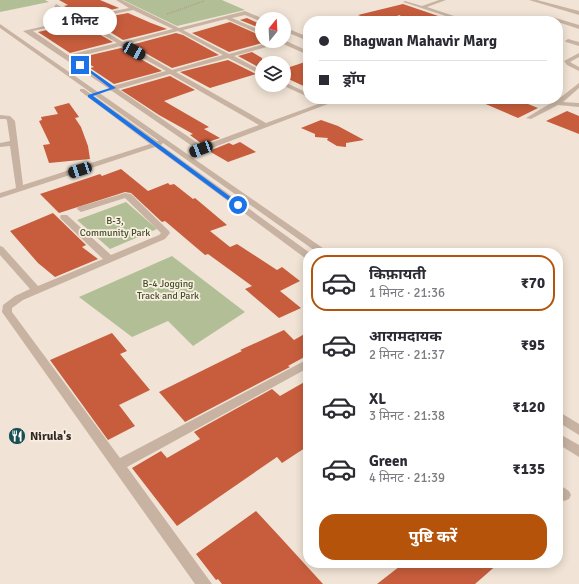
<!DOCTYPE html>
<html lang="hi">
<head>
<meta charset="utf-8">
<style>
  body { margin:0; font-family:Signika,"Noto Sans Devanagari",sans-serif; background:#f2f2f3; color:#2b2b33; height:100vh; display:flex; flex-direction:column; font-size:15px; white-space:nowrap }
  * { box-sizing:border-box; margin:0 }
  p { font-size:13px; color:#7c7c81 }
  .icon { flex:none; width:22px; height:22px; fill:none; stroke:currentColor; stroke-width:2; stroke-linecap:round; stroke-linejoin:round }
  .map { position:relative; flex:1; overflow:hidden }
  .panel { position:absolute; left:303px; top:248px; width:260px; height:320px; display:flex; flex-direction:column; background:#fff; border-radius:16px; box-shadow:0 2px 10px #0003 }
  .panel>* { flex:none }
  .hud { position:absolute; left:303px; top:16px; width:260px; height:88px; border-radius:16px; box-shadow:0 2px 10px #0003; display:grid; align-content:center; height:88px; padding:0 16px; background:#fff }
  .needle { width:26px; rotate:18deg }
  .fabs { position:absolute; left:255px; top:12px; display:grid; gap:8px }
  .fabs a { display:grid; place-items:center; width:36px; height:36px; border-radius:50%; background:#fff; box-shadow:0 2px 10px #0003; font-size:20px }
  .end { position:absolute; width:18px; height:18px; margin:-9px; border:5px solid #1a73e8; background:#fff; box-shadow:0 0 0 2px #fff }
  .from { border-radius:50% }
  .bubble { position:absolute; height:28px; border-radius:14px; background:#fff; box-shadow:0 2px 10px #0003; font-size:13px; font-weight:700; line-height:28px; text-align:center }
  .car { position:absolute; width:12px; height:24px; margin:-12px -6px; border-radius:5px; box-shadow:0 0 3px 1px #0007; background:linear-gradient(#222 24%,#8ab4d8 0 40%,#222 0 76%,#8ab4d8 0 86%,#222 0) }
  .hud b { display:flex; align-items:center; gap:14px; height:38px; font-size:15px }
  .hud b+b { border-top:1px solid #e1e1e2 }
  .hud i { width:10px; height:10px; background:#2b2b33 }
  ul { padding:7px 0 0; list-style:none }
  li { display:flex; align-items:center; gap:12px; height:56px; margin:0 8px 6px; padding:0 8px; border:2px solid transparent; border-radius:16px }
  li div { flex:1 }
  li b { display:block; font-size:15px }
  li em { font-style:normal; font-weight:700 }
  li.selected { border-color:#b45309 }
  li>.icon { width:36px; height:36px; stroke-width:1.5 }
  .button { display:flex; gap:8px; margin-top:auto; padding:8px 16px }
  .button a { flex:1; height:46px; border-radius:16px; background:#b45309; color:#fff; font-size:16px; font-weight:700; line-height:46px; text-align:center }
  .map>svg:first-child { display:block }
  .green { fill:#b2bf96 }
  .building { fill:#c75d3d }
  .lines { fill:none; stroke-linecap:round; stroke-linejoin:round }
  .path { stroke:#b49d8c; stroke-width:1.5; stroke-dasharray:1 1; stroke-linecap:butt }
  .minor { fill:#c8b3a2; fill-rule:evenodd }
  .route { fill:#1a73e8 }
  .labels { text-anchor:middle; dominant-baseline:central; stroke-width:3.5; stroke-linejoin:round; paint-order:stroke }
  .park-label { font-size:10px; fill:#425128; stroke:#f9eee1 }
  .near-poi-label { font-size:12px; font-weight:bold; fill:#332924; stroke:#f9eee1; text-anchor:start }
</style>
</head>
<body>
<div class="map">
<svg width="579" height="584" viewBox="0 0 579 584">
  <rect width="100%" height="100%" fill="#f1e4d6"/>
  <g class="green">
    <path d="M0 0H45L49 2 0 12Z"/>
    <path d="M123 0H222L245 10 177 26Z"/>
    <path d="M126 202 157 229 110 249 77 220Z"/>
    <path d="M172 256 245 312 193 346 168 321 132 337 79 297Z"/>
  </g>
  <g class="building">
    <path d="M59 0H100L119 8 83 16 64 6 68 5Z"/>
    <path d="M403 4 447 19V21H410L399 15 394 18 399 21H374L358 15Z"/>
    <path d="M128 13 151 23 167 29 123 40 91 20Z"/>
    <path d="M247 18 262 25V29L240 20Z"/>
    <path d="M230 22 262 36V43L229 52 192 33Z"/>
    <path d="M83 25 113 42 70 53 38 32 60 27 65 30Z"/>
    <path d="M176 33 183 35 219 55 172 68 131 45Z"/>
    <path d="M121 48 162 71 114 84 90 68 94 67 78 58Z"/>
    <path d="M252 52 262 58V69L238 56Z"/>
    <path d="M228 60 256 74 210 88 180 72Z"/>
    <path d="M308 61V88L284 77V69Z"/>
    <path d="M170 76 195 90 164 101 209 127 204 129 220 138 202 144 190 135 193 134 159 115 121 90Z"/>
    <path d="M474 99H538L528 104 538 108 518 118Z"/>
    <path d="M69 103 79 117 75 118 81 127 88 146 90 159 49 163 43 145 50 144 39 121 42 120 41 117 58 114 54 107Z"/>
    <path d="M567 111 579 116V134L546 121Z"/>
    <path d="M321 120 338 126 364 140 346 143V147L337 146 327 140 328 138 315 137V134L301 128Z"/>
    <path d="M240 142 256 152 228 162 209 151 229 143 233 145Z"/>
    <path d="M121 169 148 191 168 183 170 185 174 184 193 199 195 198 227 225 210 231 230 247 237 244 277 270 282 267 300 281 280 291 301 308 279 318 245 289 252 286 208 254 205 255 165 221 162 222 131 193 125 192 59 213 40 194 100 174 102 176Z"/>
    <path d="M53 213 86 245 82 247 98 259 55 277 38 263 10 231Z"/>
    <path d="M284 330 294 340 308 332V355L288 366 290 367 185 422 159 392 242 351 240 350Z"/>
    <path d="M112 333 127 351 120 354 150 390 119 405 135 426 108 440 50 360Z"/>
    <path d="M308 380V446L282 463 277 457 177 526 132 468 161 451 167 458 200 439 194 432 272 389 280 396Z"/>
    <path d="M256 511 281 538 323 584H222L218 579 216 580 196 554Z"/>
    <path d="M404 563H499L475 584H377Z"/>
  </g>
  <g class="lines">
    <path class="path" d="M167 14 204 1"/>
    <g class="minor">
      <path d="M116 0H122L179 28 245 11 264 19H262V22L245 15 232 18 262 31V35L226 19 183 30 229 54 275 41 284 40 308 51V55L281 43 234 56 262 71V75L228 58 176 72 266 123 332 99H341L204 151 192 153 191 151 195 148 112 91 108 90V88L23 31 75 19 54 7 56 4 80 18 129 8ZM133 10 173 29 123 42 85 20ZM79 21 117 43 68 55 33 31ZM178 31 223 55 172 70 127 44ZM121 46 166 71 113 86 72 58ZM170 74 259 125 202 146 118 89Z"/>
      <path d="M439 0H446L427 7 469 21H461L403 2 405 1 422 6Z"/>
      <path d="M529 0H537L579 11V15Z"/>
      <path d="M398 16 408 20 409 21 396 19 395 18Z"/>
      <path d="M549 16 579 25V29L558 22V21L547 19 546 18Z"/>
      <path d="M348 18 350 21H342Z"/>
      <path d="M0 24 327 251 329 253H318L163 143 161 145 310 253H308V259L305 258 155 147 0 198V193L16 188 10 146 0 147V143L10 141 7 121 6 119H0V115L10 116 15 121 23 185 150 144 80 91V89H84L157 141H159L0 28Z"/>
      <path d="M284 27 308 37V41L284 31Z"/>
      <path d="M568 39 579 42V46L566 42 565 41Z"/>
      <path d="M579 53V57L570 62 579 67V71L567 65 564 61Z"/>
      <path d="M284 82 308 93V97L282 85H284Z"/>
      <path d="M579 83V88L563 102 579 103V107L558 105 531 119 526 118 551 103 539 99 556 101Z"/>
      <path d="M125 193 131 194 169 231 170 233 165 239 23 300 12 308V312L120 458 308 359V368L127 467 212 584H195L2 312 3 305 15 296 30 289 0 255V246L3 247 38 286 103 259 61 219 60 217 61 215H67L111 255 159 235 161 233 125 198 81 212 77 209 78 207Z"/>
      <path d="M558 411 579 424V435L558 422Z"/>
      <path d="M558 433 579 445V457L558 444Z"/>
      <path d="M558 484 569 491 571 495 569 499 564 501 558 498Z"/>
    </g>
  </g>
  <path class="route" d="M79 64H82L116 88 93 96 240 204V206H236L88 97V95L110 88Z"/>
  <defs>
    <symbol id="restaurant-disc" viewBox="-11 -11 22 22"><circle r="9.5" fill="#1a5054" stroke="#f9eee1"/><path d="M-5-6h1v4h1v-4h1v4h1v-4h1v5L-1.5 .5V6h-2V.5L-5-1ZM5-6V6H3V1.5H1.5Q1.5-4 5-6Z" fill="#fff"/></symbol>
  </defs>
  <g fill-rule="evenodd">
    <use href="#restaurant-disc" x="7" y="426" width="20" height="20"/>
  </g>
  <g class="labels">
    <g class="park-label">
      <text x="115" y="221">B-3,<tspan x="115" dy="12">Community Park</tspan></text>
      <text x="168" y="284">B-4 Jogging<tspan x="168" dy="12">Track and Park</tspan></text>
    </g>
    <g class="near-poi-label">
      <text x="30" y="436">Nirula's</text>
    </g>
  </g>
</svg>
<div class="fabs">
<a><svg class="needle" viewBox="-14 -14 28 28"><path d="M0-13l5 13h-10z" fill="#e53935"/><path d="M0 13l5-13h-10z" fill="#7c7c81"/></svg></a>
<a><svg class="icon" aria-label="layers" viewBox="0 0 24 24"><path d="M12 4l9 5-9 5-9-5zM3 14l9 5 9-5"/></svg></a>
</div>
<i class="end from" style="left:238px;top:205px"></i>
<i class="end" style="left:80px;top:65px"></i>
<div class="bubble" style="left:43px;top:7px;width:74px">1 मिनट</div>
<i class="car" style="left:134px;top:51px;rotate:119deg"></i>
<i class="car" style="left:201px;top:149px;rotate:249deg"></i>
<i class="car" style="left:80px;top:170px;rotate:252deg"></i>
<div class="hud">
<b><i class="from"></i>Bhagwan Mahavir Marg</b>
<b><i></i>ड्रॉप</b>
</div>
<section class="panel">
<ul>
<li class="selected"><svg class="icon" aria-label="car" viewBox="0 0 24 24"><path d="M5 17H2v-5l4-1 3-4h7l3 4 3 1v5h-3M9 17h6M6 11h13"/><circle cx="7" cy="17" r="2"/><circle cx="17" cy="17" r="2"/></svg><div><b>किफ़ायती</b><p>1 मिनट · 21:36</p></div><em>₹70</em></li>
<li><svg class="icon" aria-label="car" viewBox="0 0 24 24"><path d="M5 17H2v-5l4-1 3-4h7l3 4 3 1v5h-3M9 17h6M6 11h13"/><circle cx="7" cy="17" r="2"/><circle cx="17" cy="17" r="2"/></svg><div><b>आरामदायक</b><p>2 मिनट · 21:37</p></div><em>₹95</em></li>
<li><svg class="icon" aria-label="car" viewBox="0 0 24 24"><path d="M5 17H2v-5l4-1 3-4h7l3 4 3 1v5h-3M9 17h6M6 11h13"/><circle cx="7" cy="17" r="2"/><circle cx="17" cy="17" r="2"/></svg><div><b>XL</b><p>3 मिनट · 21:38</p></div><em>₹120</em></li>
<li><svg class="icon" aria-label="car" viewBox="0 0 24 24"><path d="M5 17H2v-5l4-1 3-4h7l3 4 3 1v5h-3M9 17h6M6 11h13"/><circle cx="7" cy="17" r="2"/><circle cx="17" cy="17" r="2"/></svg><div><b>Green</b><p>4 मिनट · 21:39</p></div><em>₹135</em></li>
</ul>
<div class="button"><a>पुष्टि करें</a></div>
</section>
</div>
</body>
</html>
